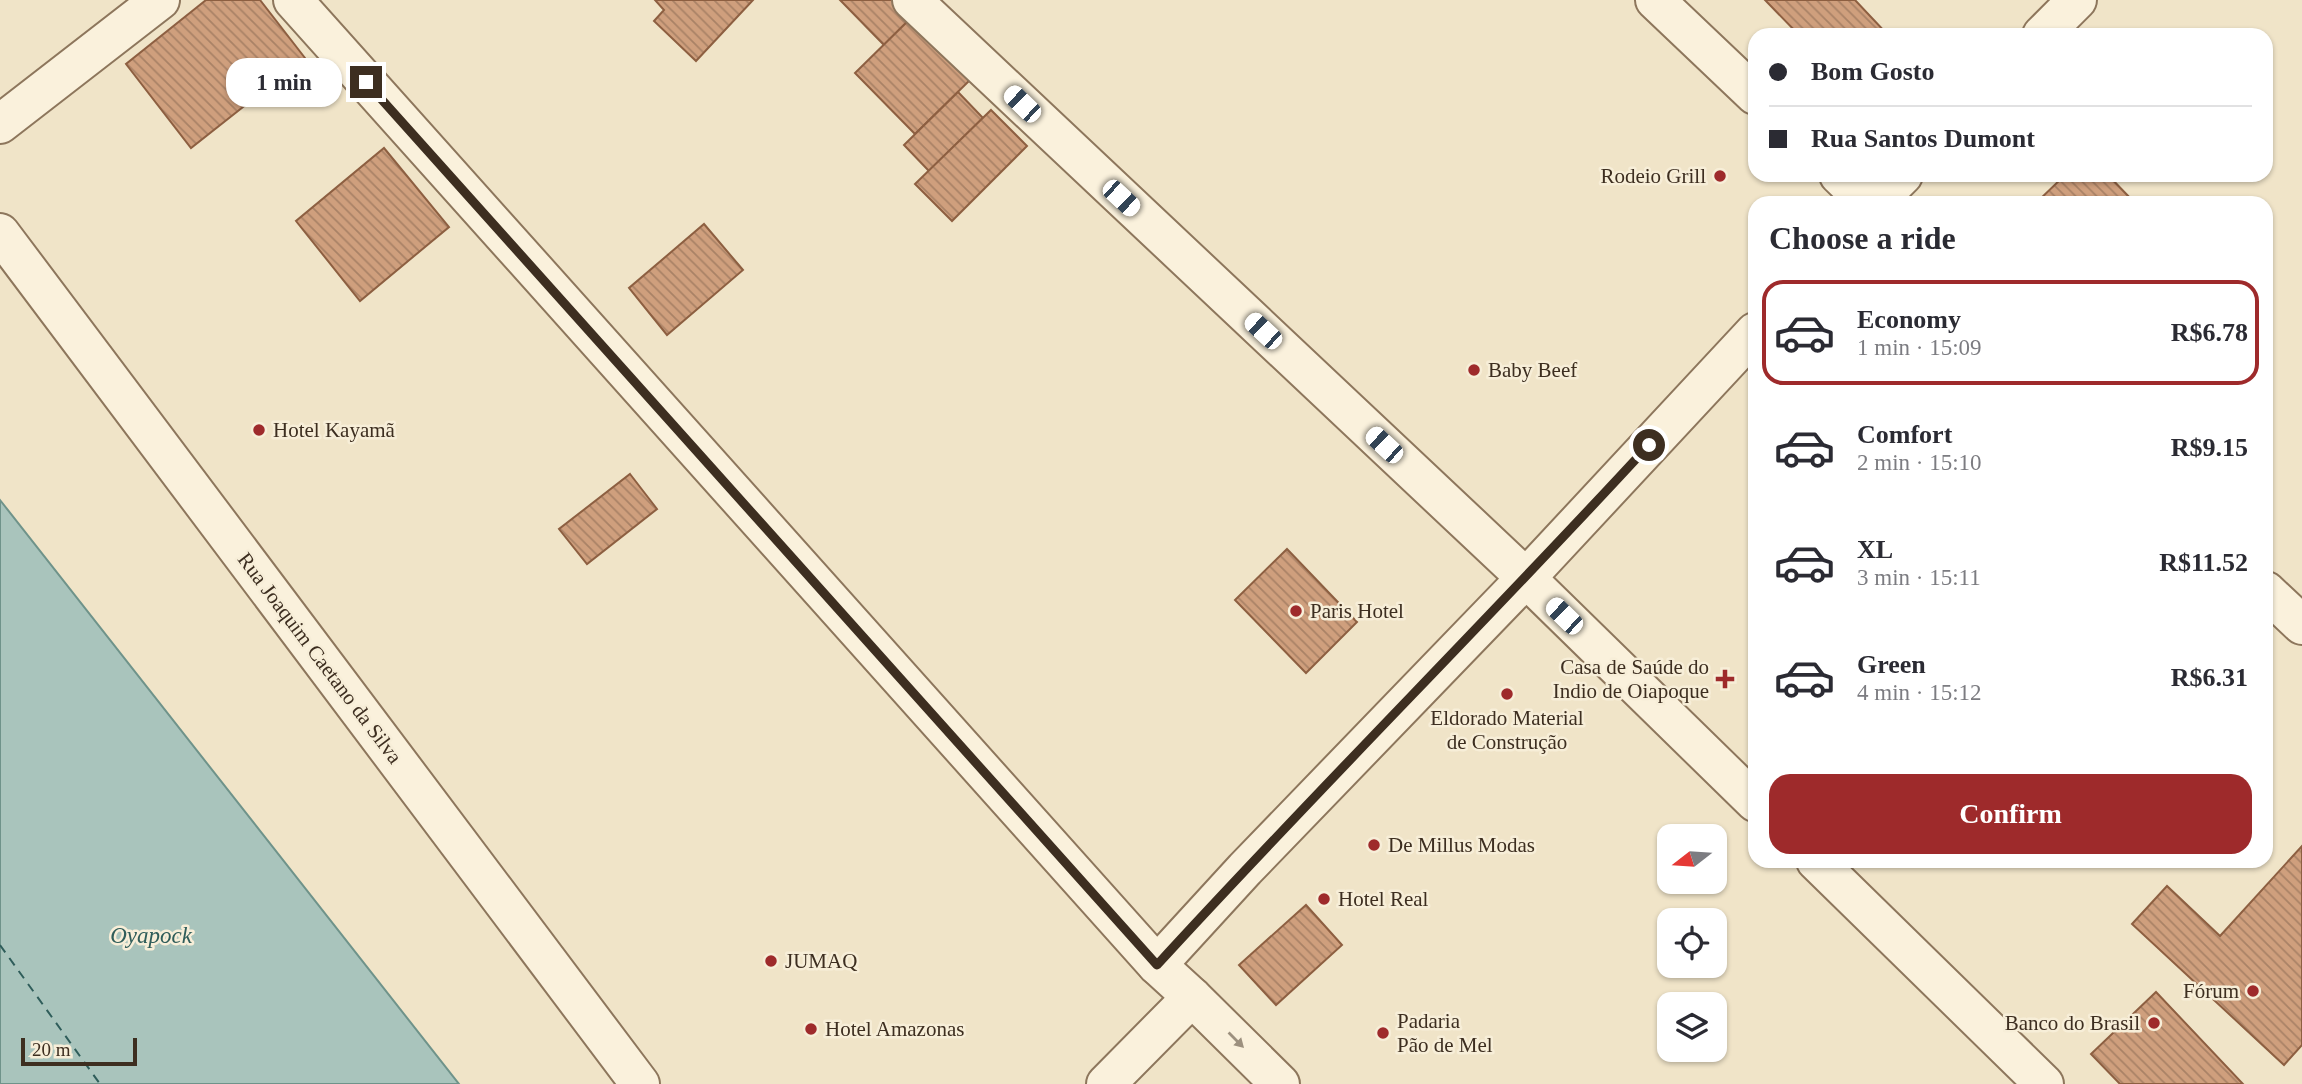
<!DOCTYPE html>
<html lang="en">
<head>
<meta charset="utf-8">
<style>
  body { margin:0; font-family:"Times New Roman",serif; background:#f2f2f3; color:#2b2b33; height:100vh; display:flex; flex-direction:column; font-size:26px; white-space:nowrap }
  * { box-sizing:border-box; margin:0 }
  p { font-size:23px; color:#7c7c81 }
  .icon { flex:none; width:38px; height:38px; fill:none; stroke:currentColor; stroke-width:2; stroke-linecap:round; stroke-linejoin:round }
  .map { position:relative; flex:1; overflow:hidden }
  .sheet { position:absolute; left:1748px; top:196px; width:525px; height:672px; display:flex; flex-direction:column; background:#fff; border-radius:21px; box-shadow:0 2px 5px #0004 }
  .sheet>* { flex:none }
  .guide { position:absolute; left:1748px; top:28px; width:525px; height:154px; border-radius:21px; box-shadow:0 2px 5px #0004; display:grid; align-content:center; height:154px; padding:0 21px; background:#fff }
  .needle { width:46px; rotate:253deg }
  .tools { position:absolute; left:1657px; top:824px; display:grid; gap:14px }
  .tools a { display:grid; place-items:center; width:70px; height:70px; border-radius:14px; background:#fff; box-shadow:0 2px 5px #0004; font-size:35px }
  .scale { position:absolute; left:21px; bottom:18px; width:116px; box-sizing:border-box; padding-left:7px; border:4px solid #3d2e20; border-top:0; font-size:19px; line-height:24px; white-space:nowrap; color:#3d2e20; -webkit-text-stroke:5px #f7eed8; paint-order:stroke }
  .end { position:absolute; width:32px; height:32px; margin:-16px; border:9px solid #3d2e20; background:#fff; box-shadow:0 0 0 4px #fff }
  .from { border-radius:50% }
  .bubble { position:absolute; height:49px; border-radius:21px; background:#fff; box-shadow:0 2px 5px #0004; font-size:23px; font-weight:600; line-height:49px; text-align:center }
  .car { position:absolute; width:21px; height:42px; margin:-21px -10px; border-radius:9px; box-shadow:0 0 5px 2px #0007; background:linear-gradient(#fff 24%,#345 0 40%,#fff 0 76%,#345 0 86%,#fff 0) }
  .guide b { display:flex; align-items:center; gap:24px; height:66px; font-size:26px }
  .guide b+b { border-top:2px solid #e1e1e2 }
  .guide i { width:18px; height:18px; background:#2b2b33 }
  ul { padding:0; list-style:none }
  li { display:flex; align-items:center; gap:21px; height:105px; margin:0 14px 10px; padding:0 7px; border:4px solid transparent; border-radius:21px }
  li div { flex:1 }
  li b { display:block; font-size:26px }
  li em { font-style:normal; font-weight:600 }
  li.selected { border-color:#9e2a2b }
  li>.icon { width:63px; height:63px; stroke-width:1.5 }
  h2 { padding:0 21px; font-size:32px; line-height:84px }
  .primary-button { display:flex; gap:14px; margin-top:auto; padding:14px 21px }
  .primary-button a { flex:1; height:80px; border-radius:21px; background:#9e2a2b; color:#fff; font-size:28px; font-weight:600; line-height:80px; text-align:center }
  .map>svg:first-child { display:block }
  .water { fill:#a9c4bc; stroke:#6f938a; stroke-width:2 }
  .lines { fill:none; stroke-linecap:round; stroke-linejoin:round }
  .ferry { stroke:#2f5d5a; stroke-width:2; stroke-dasharray:9 7; stroke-linecap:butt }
  .building { fill:url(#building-back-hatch); stroke:#8d5f41; stroke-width:2 }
  .minor-casing { stroke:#8d765c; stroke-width:42 }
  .minor { stroke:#faf1dc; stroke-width:38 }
  .oneway { fill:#9c907e }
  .route { stroke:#3d2e20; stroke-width:9 }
  .poi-dot { fill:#9e2a2b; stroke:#f7eed8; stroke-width:2.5 }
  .labels { text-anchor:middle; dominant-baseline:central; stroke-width:5; stroke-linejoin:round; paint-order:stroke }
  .poi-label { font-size:21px; fill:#3d2e20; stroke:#f7eed8; text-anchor:start }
  .street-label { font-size:21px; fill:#3d2e20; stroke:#f7eed8 }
  .water-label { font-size:23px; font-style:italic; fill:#2f5d5a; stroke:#f7eed8 }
</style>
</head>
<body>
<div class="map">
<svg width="2302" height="1084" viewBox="0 0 2302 1084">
  <defs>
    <pattern id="building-back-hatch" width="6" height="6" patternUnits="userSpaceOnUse" patternTransform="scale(1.75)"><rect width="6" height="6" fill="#cf9f7d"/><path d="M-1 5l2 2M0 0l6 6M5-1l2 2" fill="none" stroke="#a98266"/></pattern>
  </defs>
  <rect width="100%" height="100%" fill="#f0e4c8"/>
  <path class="water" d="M0 500 459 1084H0Z"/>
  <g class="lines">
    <path class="ferry" d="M0 945 100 1084"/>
  </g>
  <g class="building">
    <path d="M206 0H260L305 58 191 148 126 64Z"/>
    <path d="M753 0 696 61 654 21 664 10 655 0Z"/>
    <path d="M840 0H903L916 13 884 45Z"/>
    <path d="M1765 0H1855L1888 35H1799Z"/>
    <path d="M911 18 971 79 915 134 855 73Z"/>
    <path d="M958 92 983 118 929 171 904 145Z"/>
    <path d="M991 110 1027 146 952 221 915 184Z"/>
    <path d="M384 148 449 227 360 301 296 221Z"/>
    <path d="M2065 175H2108L2135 203H2036Z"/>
    <path d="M704 224 743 270 667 335 629 288Z"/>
    <path d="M630 474 657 509 587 564 559 529Z"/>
    <path d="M1287 549 1357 622 1306 673 1235 600Z"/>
    <path d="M2302 846V1045L2284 1065 2132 924 2167 886 2220 936Z"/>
    <path d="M1306 905 1342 945 1276 1005 1239 965Z"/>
    <path d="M2156 992 2243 1084H2120L2091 1054Z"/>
  </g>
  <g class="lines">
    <defs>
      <g id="minor">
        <path d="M293 0 1157 965 1192 997 1280 1084"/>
        <path d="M912 0 1526 578 1755 802"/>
        <path d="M1655 0 1755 95"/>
        <path d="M2042 35 2077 0"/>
        <path d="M0 124 160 0"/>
        <path d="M1839 175 1868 203"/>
        <path d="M1875 203 1903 175"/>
        <path d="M0 233 640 1084"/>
        <path d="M2266 591 2302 625"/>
        <path d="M1816 861 2044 1084"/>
        <path d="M1157 965 1245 869 1526 578 1755 332"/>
        <path d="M1106 1084 1192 997"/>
      </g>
    </defs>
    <use href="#minor" class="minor-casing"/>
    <use href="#minor" class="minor"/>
  </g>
  <defs><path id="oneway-solid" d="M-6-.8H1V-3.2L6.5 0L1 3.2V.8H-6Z" transform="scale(1.75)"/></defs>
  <use class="oneway" href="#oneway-solid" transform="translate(1236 1040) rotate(45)"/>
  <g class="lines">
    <path class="route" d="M366 82 1157 965C1318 789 1487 621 1649 445"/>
  </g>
  <g class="poi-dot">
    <circle cx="1720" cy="176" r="7"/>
    <circle cx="1474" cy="370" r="7"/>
    <circle cx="259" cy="430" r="7"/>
    <circle cx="1296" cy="611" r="7"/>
    <path d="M1721.5 668.5h7v7h7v7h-7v7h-7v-7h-7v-7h7z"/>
    <circle cx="1507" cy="694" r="7"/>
    <circle cx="1374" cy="845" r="7"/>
    <circle cx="1324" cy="899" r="7"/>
    <circle cx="771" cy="961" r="7"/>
    <circle cx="2253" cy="991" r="7"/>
    <circle cx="2154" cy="1023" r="7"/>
    <circle cx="811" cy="1029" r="7"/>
    <circle cx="1383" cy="1033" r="7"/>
  </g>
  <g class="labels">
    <g class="poi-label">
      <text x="1706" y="176" text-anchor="end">Rodeio Grill</text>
      <text x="1488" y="370">Baby Beef</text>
      <text x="273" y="430">Hotel Kayamã</text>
      <text x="1310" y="611">Paris Hotel</text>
      <text x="1709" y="667" text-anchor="end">Casa de Saúde do<tspan x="1709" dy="24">Indio de Oiapoque</tspan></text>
      <text x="1507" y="718" text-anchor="middle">Eldorado Material<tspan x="1507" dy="24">de Construção</tspan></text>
      <text x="1388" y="845">De Millus Modas</text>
      <text x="1338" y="899">Hotel Real</text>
      <text x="785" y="961">JUMAQ</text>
      <text x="2239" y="991" text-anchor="end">Fórum</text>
      <text x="1397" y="1021">Padaria<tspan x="1397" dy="24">Pão de Mel</tspan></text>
      <text x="2140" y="1023" text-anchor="end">Banco do Brasil</text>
      <text x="825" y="1029">Hotel Amazonas</text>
    </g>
    <g class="street-label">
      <text transform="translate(320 658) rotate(53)">Rua Joaquim Caetano da Silva</text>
    </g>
    <g class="water-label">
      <text x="151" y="935">Oyapock</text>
    </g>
  </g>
</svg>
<div class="tools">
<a><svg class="needle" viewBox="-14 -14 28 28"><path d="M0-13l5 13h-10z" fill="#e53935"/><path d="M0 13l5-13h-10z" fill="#7c7c81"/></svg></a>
<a><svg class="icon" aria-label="locate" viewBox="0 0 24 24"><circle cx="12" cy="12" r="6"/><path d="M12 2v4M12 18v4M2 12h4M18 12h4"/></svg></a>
<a><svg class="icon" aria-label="layers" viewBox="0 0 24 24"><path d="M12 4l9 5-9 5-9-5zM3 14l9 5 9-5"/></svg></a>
</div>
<div class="scale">20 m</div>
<i class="end from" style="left:1649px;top:445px"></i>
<i class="end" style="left:366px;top:82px"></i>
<div class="bubble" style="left:226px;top:58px;width:116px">1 min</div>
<i class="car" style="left:1022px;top:104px;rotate:314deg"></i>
<i class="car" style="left:1121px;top:198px;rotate:133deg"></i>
<i class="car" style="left:1263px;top:331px;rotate:313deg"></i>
<i class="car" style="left:1384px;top:445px;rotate:313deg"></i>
<i class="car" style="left:1564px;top:616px;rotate:314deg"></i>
<div class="guide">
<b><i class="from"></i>Bom Gosto</b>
<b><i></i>Rua Santos Dumont</b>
</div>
<section class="sheet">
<h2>Choose a ride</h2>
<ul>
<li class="selected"><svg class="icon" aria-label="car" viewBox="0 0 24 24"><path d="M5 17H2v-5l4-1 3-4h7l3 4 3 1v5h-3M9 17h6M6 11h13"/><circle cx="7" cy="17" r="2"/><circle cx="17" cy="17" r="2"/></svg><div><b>Economy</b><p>1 min · 15:09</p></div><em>R$6.78</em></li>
<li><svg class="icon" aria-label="car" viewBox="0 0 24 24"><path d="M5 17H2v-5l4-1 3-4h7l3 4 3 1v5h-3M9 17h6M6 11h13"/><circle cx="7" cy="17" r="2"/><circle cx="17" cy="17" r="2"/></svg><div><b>Comfort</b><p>2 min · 15:10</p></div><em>R$9.15</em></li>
<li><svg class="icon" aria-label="car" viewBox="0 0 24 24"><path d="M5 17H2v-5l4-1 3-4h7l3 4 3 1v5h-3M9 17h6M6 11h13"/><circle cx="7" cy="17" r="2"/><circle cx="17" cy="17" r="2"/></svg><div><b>XL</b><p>3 min · 15:11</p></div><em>R$11.52</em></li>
<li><svg class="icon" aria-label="car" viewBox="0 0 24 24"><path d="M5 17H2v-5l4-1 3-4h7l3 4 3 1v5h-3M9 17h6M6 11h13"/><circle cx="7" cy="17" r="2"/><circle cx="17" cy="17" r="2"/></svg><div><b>Green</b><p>4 min · 15:12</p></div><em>R$6.31</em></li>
</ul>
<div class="primary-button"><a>Confirm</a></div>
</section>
</div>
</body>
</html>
